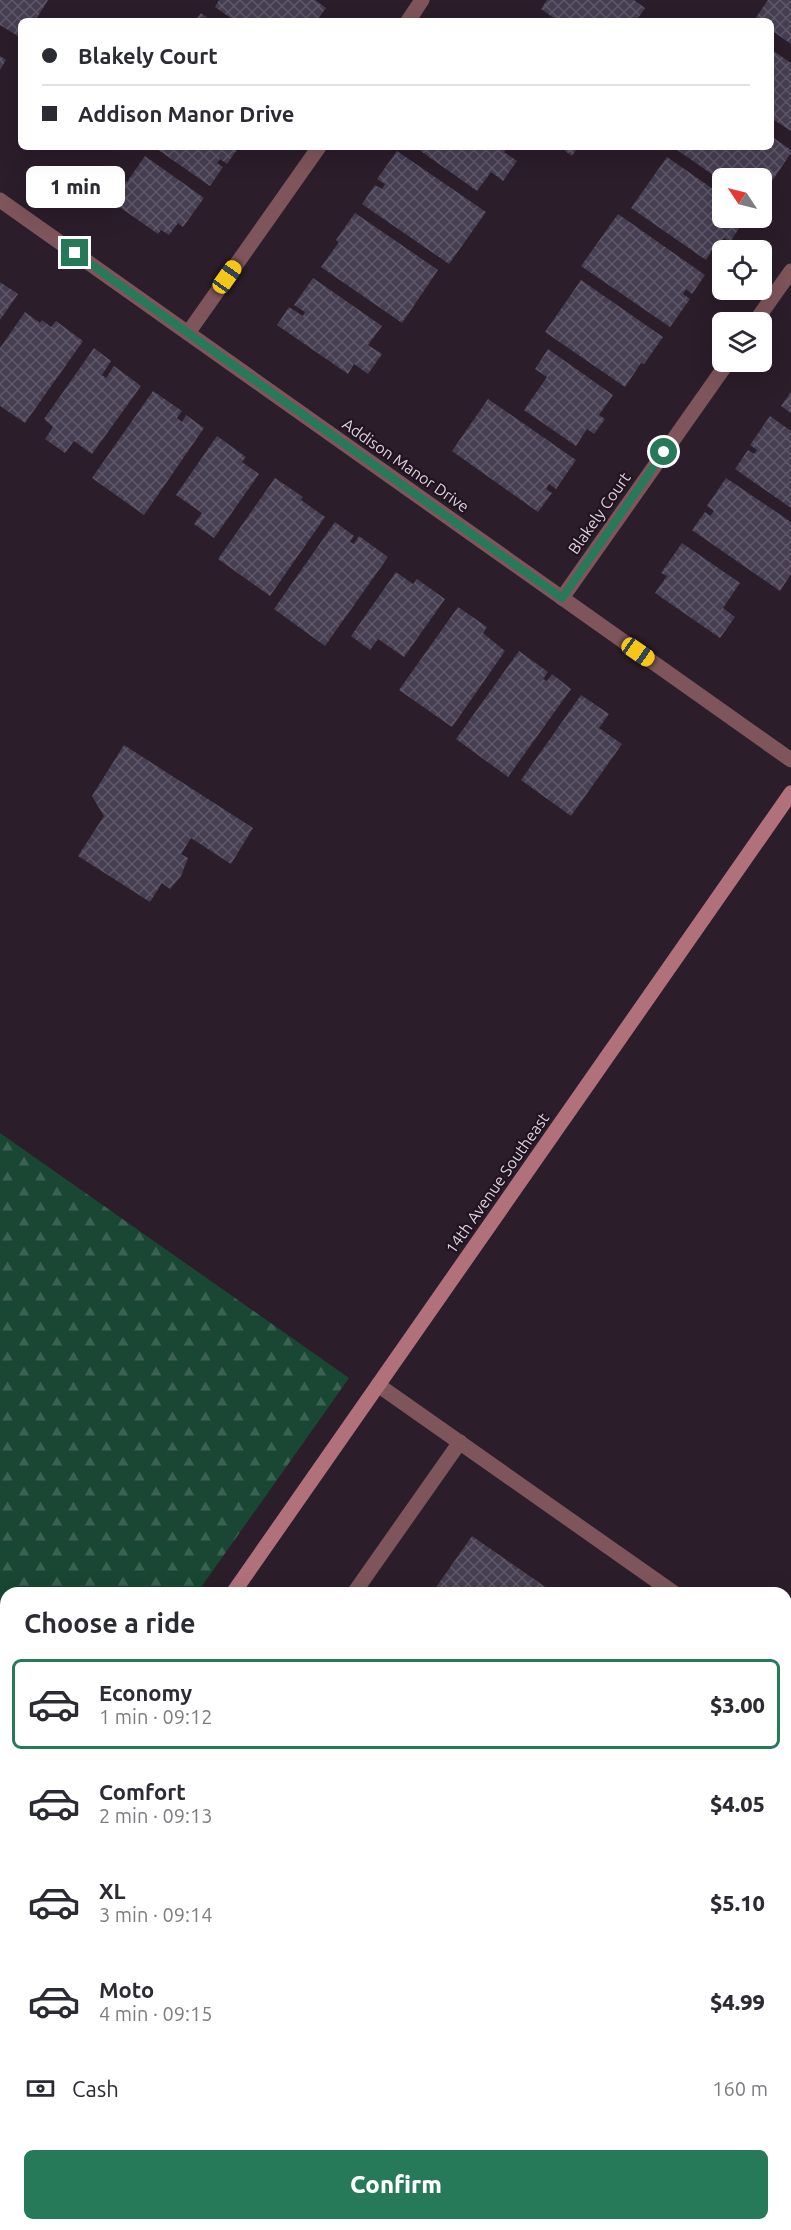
<!DOCTYPE html>
<html lang="en">
<head>
<meta charset="utf-8">
<style>
  body { margin:0; font-family:Ubuntu,sans-serif; background:#f7f7f7; color:#2b2b33; height:100vh; display:flex; flex-direction:column; font-size:22px; white-space:nowrap }
  * { box-sizing:border-box; margin:0 }
  p { font-size:20px; color:#7c7c81 }
  .icon { flex:none; width:33px; height:33px; fill:none; stroke:currentColor; stroke-width:2; stroke-linecap:round; stroke-linejoin:round }
  .map { position:relative; flex:1; overflow:hidden }
  .sheet { position:absolute; left:0px; top:1587px; width:792px; height:644px; display:flex; flex-direction:column; background:#fff; border-radius:18px 18px 0 0; box-shadow:0 6px 24px #0002 }
  .sheet>* { flex:none }
  .top-card { position:absolute; left:18px; top:18px; width:756px; height:132px; border-radius:9px; box-shadow:0 6px 24px #0002; display:grid; align-content:center; height:132px; padding:0 24px; background:#fff }
  .needle { width:39px; rotate:305deg }
  .tools { position:absolute; left:712px; top:168px; display:grid; gap:12px }
  .tools a { display:grid; place-items:center; width:60px; height:60px; border-radius:9px; background:#fff; box-shadow:0 6px 24px #0002; font-size:30px }
  .end { position:absolute; width:27px; height:27px; margin:-14px; border:8px solid #267959; background:#fff; box-shadow:0 0 0 3px #fff }
  .from { border-radius:50% }
  .bubble { position:absolute; height:42px; border-radius:9px; background:#fff; box-shadow:0 6px 24px #0002; font-size:20px; font-weight:800; line-height:42px; text-align:center }
  .car { position:absolute; width:18px; height:36px; margin:-18px -9px; border-radius:8px; box-shadow:0 0 4px 2px #0007; background:linear-gradient(#f5c518 24%,#345 0 40%,#f5c518 0 76%,#345 0 86%,#f5c518 0) }
  .top-card b { display:flex; align-items:center; gap:21px; height:57px; font-size:22px }
  .top-card b+b { border-top:2px solid #e1e1e2 }
  .top-card i { width:15px; height:15px; background:#2b2b33 }
  ul { padding:0; list-style:none }
  li { display:flex; align-items:center; gap:18px; height:90px; margin:0 12px 9px; padding:0 12px; border:3px solid transparent; border-radius:9px }
  li div { flex:1 }
  li b { display:block; font-size:22px }
  li em { font-style:normal; font-weight:800 }
  li.current { border-color:#267959 }
  li>.icon { width:54px; height:54px; stroke-width:1.5 }
  h2 { padding:0 24px; font-size:27px; line-height:72px }
  .pay { display:flex; align-items:center; gap:15px; height:66px; padding:0 24px; font-size:22px }
  .pay p { margin-inline-start:auto }
  .primary-button { display:flex; gap:12px; margin-top:auto; padding:12px 24px }
  .primary-button a { flex:1; height:69px; border-radius:9px; background:#267959; color:#fff; font-size:24px; font-weight:800; line-height:69px; text-align:center }
  .map>svg:first-child { display:block }
  .forest { fill:url(#forest-firs) }
  .water { fill:#255667 }
  .building { fill:url(#building-cross-hatch) }
  .lines { fill:none; stroke-linecap:round; stroke-linejoin:round }
  .lane { stroke:#7d555b; stroke-width:15 }
  .street { stroke:#7d555b; stroke-width:15 }
  .secondary { stroke:#b1717a; stroke-width:15 }
  .route { stroke:#267959; stroke-width:8 }
  .labels { text-anchor:middle; dominant-baseline:central; stroke-width:4.5; stroke-linejoin:round; paint-order:stroke }
  .street-label { font-size:16px; fill:#ddd4dd; stroke:#211320 }
</style>
</head>
<body>
<div class="map">
<svg width="791" height="2230" viewBox="0 0 791 2230">
  <defs>
    <pattern id="forest-firs" width="22" height="20" patternUnits="userSpaceOnUse" patternTransform="scale(1.5)"><rect width="22" height="20" fill="#194734"/><path d="M5 1l3.5 6h-7zM16 11l3.5 6h-7z" fill="#3a6151"/></pattern>
    <pattern id="building-cross-hatch" width="8" height="8" patternUnits="userSpaceOnUse" patternTransform="scale(1.5)"><rect width="8" height="8" fill="#463e51"/><path d="M0 0l8 8M0 8l8-8" fill="none" stroke="#60596a"/></pattern>
  </defs>
  <rect width="100%" height="100%" fill="#2b1d2a"/>
  <path class="forest" d="M0 1133 349 1378 197 1593H6V1824L0 1821Z"/>
  <path class="water" d="M6 1993V2224H565L574 2230H0V2001Z"/>
  <g class="building">
    <path d="M0 0H48L35 21H21V38L0 25Z"/>
    <path d="M219 0H315L326 8 316 21H235L215 7Z"/>
    <path d="M547 0H634L645 8 636 21H558L541 9Z"/>
    <path d="M768 0H791V44L771 30V21H758L755 19Z"/>
    <path d="M201 13 211 21H195Z"/>
    <path d="M775 52 791 63V131L771 118V58Z"/>
    <path d="M0 56 6 60 0 70Z"/>
    <path d="M771 136 791 150V153L772 181 765 176 763 178H723V182L673 147H771Z"/>
    <path d="M154 147H239L227 164 220 159 217 163 223 167 210 186Z"/>
    <path d="M415 147H508L504 152 517 161 503 181 491 172 477 191Z"/>
    <path d="M560 147H578L572 156Z"/>
    <path d="M397 151 486 212 449 264 362 204 375 185 382 189 385 184 377 179Z"/>
    <path d="M145 156 204 198 183 227 178 223 169 235 161 230 158 234 101 194 115 174 127 182Z"/>
    <path d="M667 157 723 196V218H746L730 242 724 238 718 247 715 245 706 260 631 208Z"/>
    <path d="M762 181 768 185 762 194Z"/>
    <path d="M355 213 438 270 402 323 321 267 339 242 336 240Z"/>
    <path d="M618 214 705 275 692 294 686 289 683 294 690 299 670 327 581 266Z"/>
    <path d="M313 278 382 326 368 345 382 354 368 374 354 364 348 374 277 325 289 307 303 316 305 312 294 305Z"/>
    <path d="M581 280 663 337 644 364 641 363 625 387 545 332Z"/>
    <path d="M0 282 18 294 0 320Z"/>
    <path d="M25 312 40 323 42 320 51 327 56 321 83 341 25 423 0 406V348Z"/>
    <path d="M94 348 111 361 102 375 106 378 114 366 141 386 92 454 74 441 65 453 45 439 53 427 44 419Z"/>
    <path d="M548 349 613 395 599 415 605 419 594 434 587 429 576 446 524 410 547 377 535 369Z"/>
    <path d="M153 391 182 411 177 418 182 422 186 415 204 428 144 515 92 478Z"/>
    <path d="M791 392V413L781 406Z"/>
    <path d="M488 399 576 460 556 489 549 484 546 489 552 493 538 512 452 451Z"/>
    <path d="M770 416 791 431V508L735 469 748 450 754 454 757 450 750 445Z"/>
    <path d="M217 436 246 457 242 462 259 474 214 538 194 524 202 513 176 495Z"/>
    <path d="M275 478 303 497 301 500 325 517 270 596 218 559Z"/>
    <path d="M726 478 791 522V574L780 591 692 530 705 512 710 516 714 511 707 506Z"/>
    <path d="M335 522 354 536 350 542 354 544 359 536 388 557 325 646 274 609Z"/>
    <path d="M682 543 740 583 723 608 735 617 720 638 655 593 667 576 661 573Z"/>
    <path d="M396 572 413 584 417 579 445 599 404 657 378 639 370 650 351 636Z"/>
    <path d="M458 607 487 627 483 633 505 651 452 727 399 690Z"/>
    <path d="M519 651 548 672 543 679 547 681 552 674 571 689 508 777 456 739Z"/>
    <path d="M581 695 609 714 599 728 622 744 571 816 521 780Z"/>
    <path d="M124 745 253 828 231 864 191 838 181 854 188 858 181 876 170 889 162 883 150 902 78 856 104 816 92 796Z"/>
    <path d="M472 1536 554 1593H432Z"/>
    <path d="M791 1986V2029L786 2025V1993Z"/>
  </g>
  <g class="lines">
    <g class="lane">
      <path d="M378 1385 674 1593"/>
      <path d="M354 1593 460 1442"/>
      <path d="M786 1672 791 1675"/>
      <path d="M786 1725 791 1724"/>
      <path d="M786 1764 791 1743"/>
      <path d="M786 1807 791 1811"/>
      <path d="M786 1934 791 1927"/>
      <path d="M704 2224 712 2230"/>
    </g>
    <g class="street">
      <path d="M408 21 422 0"/>
      <path d="M0 200 791 760"/>
      <path d="M755 322 791 271"/>
      <path d="M188 333 319 147"/>
      <path d="M562 598 728 362"/>
    </g>
    <g class="secondary">
      <path d="M233 1593 791 793"/>
      <path d="M0 1927 6 1918"/>
    </g>
  </g>
  <g class="lines">
    <path class="route" d="M75 253 562 598 664 452"/>
  </g>
  <g class="labels">
    <g class="street-label">
      <text transform="translate(406 465) rotate(35)">Addison Manor Drive</text>
      <text transform="translate(599 513) rotate(-55)">Blakely Court</text>
      <text transform="translate(497 1183) rotate(-55)">14th Avenue Southeast</text>
    </g>
  </g>
</svg>
<div class="tools">
<a><svg class="needle" viewBox="-14 -14 28 28"><path d="M0-13l5 13h-10z" fill="#e53935"/><path d="M0 13l5-13h-10z" fill="#7c7c81"/></svg></a>
<a><svg class="icon" aria-label="locate" viewBox="0 0 24 24"><circle cx="12" cy="12" r="6"/><path d="M12 2v4M12 18v4M2 12h4M18 12h4"/></svg></a>
<a><svg class="icon" aria-label="layers" viewBox="0 0 24 24"><path d="M12 4l9 5-9 5-9-5zM3 14l9 5 9-5"/></svg></a>
</div>
<i class="end from" style="left:664px;top:452px"></i>
<i class="end" style="left:75px;top:253px"></i>
<div class="bubble" style="left:26px;top:166px;width:99px">1 min</div>
<i class="car" style="left:227px;top:277px;rotate:35deg"></i>
<i class="car" style="left:638px;top:652px;rotate:125deg"></i>
<div class="top-card">
<b><i class="from"></i>Blakely Court</b>
<b><i></i>Addison Manor Drive</b>
</div>
<section class="sheet">
<h2>Choose a ride</h2>
<ul>
<li class="current"><svg class="icon" aria-label="car" viewBox="0 0 24 24"><path d="M5 17H2v-5l4-1 3-4h7l3 4 3 1v5h-3M9 17h6M6 11h13"/><circle cx="7" cy="17" r="2"/><circle cx="17" cy="17" r="2"/></svg><div><b>Economy</b><p>1 min · 09:12</p></div><em>$3.00</em></li>
<li><svg class="icon" aria-label="car" viewBox="0 0 24 24"><path d="M5 17H2v-5l4-1 3-4h7l3 4 3 1v5h-3M9 17h6M6 11h13"/><circle cx="7" cy="17" r="2"/><circle cx="17" cy="17" r="2"/></svg><div><b>Comfort</b><p>2 min · 09:13</p></div><em>$4.05</em></li>
<li><svg class="icon" aria-label="car" viewBox="0 0 24 24"><path d="M5 17H2v-5l4-1 3-4h7l3 4 3 1v5h-3M9 17h6M6 11h13"/><circle cx="7" cy="17" r="2"/><circle cx="17" cy="17" r="2"/></svg><div><b>XL</b><p>3 min · 09:14</p></div><em>$5.10</em></li>
<li><svg class="icon" aria-label="car" viewBox="0 0 24 24"><path d="M5 17H2v-5l4-1 3-4h7l3 4 3 1v5h-3M9 17h6M6 11h13"/><circle cx="7" cy="17" r="2"/><circle cx="17" cy="17" r="2"/></svg><div><b>Moto</b><p>4 min · 09:15</p></div><em>$4.99</em></li>
</ul>
<div class="pay"><svg class="icon" aria-label="cash" viewBox="0 0 24 24"><path d="M3 7h18v10H3z"/><circle cx="12" cy="12" r="2"/></svg>Cash<p>160 m</p></div>
<div class="primary-button"><a>Confirm</a></div>
</section>
</div>
</body>
</html>
